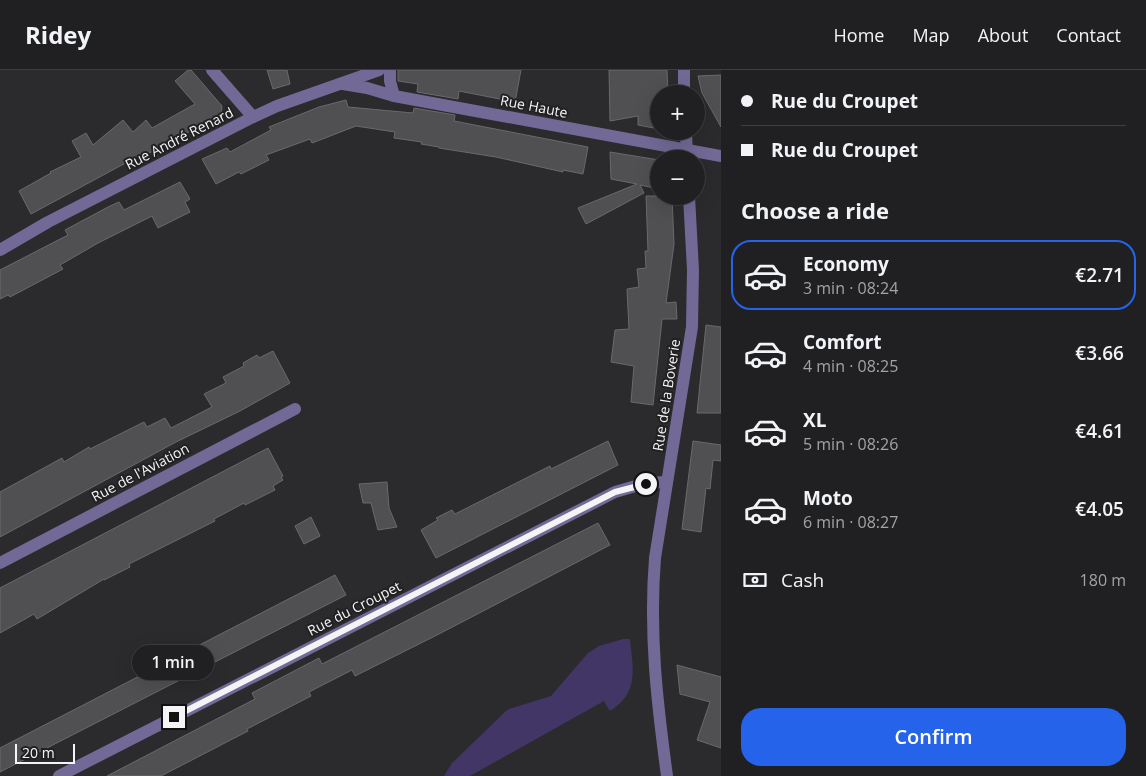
<!DOCTYPE html>
<html lang="en">
<head>
<meta charset="utf-8">
<style>
  body { margin:0; font-family:"Open Sans",sans-serif; background:#28282a; color:#f1f3f6; height:100vh; display:flex; flex-direction:column; font-size:19px; white-space:nowrap }
  * { box-sizing:border-box; margin:0 }
  p { font-size:16px; color:#a2a3a5 }
  .icon { flex:none; width:28px; height:28px; fill:none; stroke:currentColor; stroke-width:2; stroke-linecap:round; stroke-linejoin:round }
  .map { position:relative; flex:1; overflow:hidden }
  .details { display:flex; flex-direction:column; background:#202022; width:425px }
  .details>* { flex:none }
  .banner { display:grid; align-content:center; height:110px; padding:0 20px; background:#202022 }
  .buttons { position:absolute; left:650px; top:15px; display:grid; gap:10px }
  .buttons a { display:grid; place-items:center; width:55px; height:55px; border-radius:50%; background:#202022; box-shadow:0 5px 20px #0002,0 0 0 1px #3d3e40; font-size:25px }
  .scale { position:absolute; left:15px; bottom:12px; width:60px; box-sizing:border-box; padding-left:5px; border:2px solid #f4f4f6; border-top:0; font-size:14px; line-height:18px; white-space:nowrap; color:#f4f4f6; -webkit-text-stroke:4px #212123; paint-order:stroke }
  .end { position:absolute; width:22px; height:22px; margin:-11px; border:6px solid #f4f4f6; background:#111; box-shadow:0 0 0 2px #111 }
  .from { border-radius:50% }
  .bubble { position:absolute; height:35px; border-radius:18px; background:#202022; box-shadow:0 5px 20px #0002,0 0 0 1px #3d3e40; font-size:16px; font-weight:600; line-height:35px; text-align:center }
  .banner b { display:flex; align-items:center; gap:18px; height:48px; font-size:19px }
  .banner b+b { border-top:1px solid #3d3e40 }
  .banner i { width:12px; height:12px; background:#f1f3f6 }
  ul { padding:0; list-style:none }
  li { display:flex; align-items:center; gap:15px; height:70px; margin:0 10px 8px; padding:0 10px; border:2px solid transparent; border-radius:20px }
  li div { flex:1 }
  li b { display:block; font-size:19px }
  li em { font-style:normal; font-weight:600 }
  li.current { border-color:#2563eb }
  li>.icon { width:45px; height:45px; stroke-width:1.5 }
  h2 { padding:0 20px; font-size:22px; line-height:60px }
  .pay { display:flex; align-items:center; gap:12px; height:55px; padding:0 20px; font-size:19px }
  .pay p { margin-inline-start:auto }
  .action { display:flex; gap:10px; margin-top:auto; padding:10px 20px }
  .action a { flex:1; height:58px; border-radius:20px; background:#2563eb; color:#fff; font-size:20px; font-weight:600; line-height:58px; text-align:center }
  header { display:flex; align-items:center; gap:30px; box-sizing:border-box; height:70px; padding:0 25px; background:#202022; border-bottom:1px solid #3d3e40 }
  header strong { font-size:24px }
  nav { display:flex; gap:28px; margin-inline-start:auto; font-size:18px }
  main { display:flex; flex:1; min-height:0 }
  .map>svg:first-child { display:block }
  .green { fill:#423667 }
  .building { fill:#505053; stroke:#6a696c }
  .lines { fill:none; stroke-linecap:round; stroke-linejoin:round }
  .minor { stroke:#726996; stroke-width:12 }
  .tertiary { stroke:#726996; stroke-width:12 }
  .route { stroke:#f4f4f6; stroke-width:6 }
  .labels { text-anchor:middle; dominant-baseline:central; stroke-width:4; stroke-linejoin:round; paint-order:stroke }
  .street-label { font-size:14px; fill:#f4f4f6; stroke:#212123 }
</style>
</head>
<body>
<header>
<strong>Ridey</strong>
<nav><a>Home</a><a>Map</a><a>About</a><a>Contact</a></nav>
</header>
<main>
<div class="map">
<svg width="721" height="706" viewBox="0 0 721 706">
  <rect width="100%" height="100%" fill="#2b2a2d"/>
  <path class="green" d="M623 569H630C632 592 639 618 618 635 614 638 613 640 609 640L604 631 470 706H444L452 693 505 642 509 639 551 626 588 583 599 576Z"/>
  <g class="building">
    <path d="M188 0H191L222 36 221 45 134 91 133 89 31 144 19 121 51 103 50 102 81 87 72 71 86 63 93 75 123 50 133 62 146 50 152 58 195 34 175 11Z"/>
    <path d="M267 0H287L290 14 273 19Z"/>
    <path d="M398 0H521L515 32 459 21 458 29 417 22 418 14 398 11Z"/>
    <path d="M609 0H667L668 24H659V59L638 55V46L610 51Z"/>
    <path d="M721 5V57L702 23 698 6Z"/>
    <path d="M346 30 348 37 413 43 414 38 455 45 454 51 588 77 583 104 563 100V102L496 87 439 78V77L421 74 422 72 394 68 395 62 356 56 312 73 310 69 266 85 269 90 241 104 239 102 216 114 202 89 227 78 230 82 271 60 269 57 319 37Z"/>
    <path d="M610 82 659 90V119L640 115 644 123 586 154 578 138 637 114 611 109Z"/>
    <path d="M180 112 190 129 185 132 190 142 158 158 152 146 98 173 60 195 63 199 10 227 8 225 0 229V200L68 165 65 160 108 137 119 132 124 140Z"/>
    <path d="M646 126H672L674 174 666 233 676 232 677 249H662L653 335 631 332 634 296 611 292 615 260 629 259 627 219 639 217 637 199 646 198 645 181H648Z"/>
    <path d="M706 255 721 257V343H697Z"/>
    <path d="M273 281 290 313 240 341 176 372 0 467V422L62 388 64 392 89 377 90 379 144 352 147 357 165 348 171 358 212 337 204 324 226 313 223 307 244 296 243 293 257 285 259 288Z"/>
    <path d="M608 371 618 395 436 488 421 460 438 450 436 448 452 440 455 444 550 396 551 399Z"/>
    <path d="M693 371 721 375V391L713 390 710 419 706 418 701 462 682 459Z"/>
    <path d="M268 378 283 406 281 407 283 410 273 416 275 420 245 435 244 433 214 449 215 451 129 494 130 497 104 510V509L37 549 34 544 0 563V518Z"/>
    <path d="M387 412 389 438 397 457 378 460 371 433H363L359 414Z"/>
    <path d="M311 447 320 466 304 474 295 456Z"/>
    <path d="M598 453 610 475 437 565 355 606 352 600 309 622 311 626 247 659 248 661 161 706H107L255 629 252 623 298 599 319 588 322 594Z"/>
    <path d="M335 505 346 525 0 702V678Z"/>
    <path d="M677 595 721 607V678L697 670 710 632 680 624Z"/>
  </g>
  <g class="lines">
    <g class="minor">
      <path d="M212 0 253 47"/>
      <path d="M390 0V11L394 26"/>
      <path d="M343 14 367 18 394 26 721 86"/>
      <path d="M0 180 48 152 253 47 277 36 379 0"/>
      <path d="M0 493 295 339"/>
      <path d="M59 706 615 422 646 413 667 412"/>
    </g>
    <g class="tertiary">
      <path d="M684 0V24"/>
      <path d="M686 61 687 89"/>
      <path d="M667 706C657 632 649 563 655 488L692 257 693 200 689 126"/>
    </g>
  </g>
  <g class="lines">
    <path class="route" d="M174 647 615 422 646 414"/>
  </g>
  <g class="labels">
    <g class="street-label">
      <text transform="translate(534 36) rotate(11)">Rue Haute</text>
      <text transform="translate(179 68) rotate(-27)">Rue André Renard</text>
      <text transform="translate(666 325) rotate(-81)">Rue de la Boverie</text>
      <text transform="translate(140 402) rotate(-28)">Rue de l'Aviation</text>
      <text transform="translate(354 538) rotate(-27)">Rue du Croupet</text>
    </g>
  </g>
</svg>
<div class="buttons">
<a>+</a>
<a>−</a>
</div>
<div class="scale">20 m</div>
<i class="end from" style="left:646px;top:414px"></i>
<i class="end" style="left:174px;top:647px"></i>
<div class="bubble" style="left:132px;top:575px;width:82px">1 min</div>
</div>
<section class="details">
<div class="banner">
<b><i class="from"></i>Rue du Croupet</b>
<b><i></i>Rue du Croupet</b>
</div>
<h2>Choose a ride</h2>
<ul>
<li class="current"><svg class="icon" aria-label="car" viewBox="0 0 24 24"><path d="M5 17H2v-5l4-1 3-4h7l3 4 3 1v5h-3M9 17h6M6 11h13"/><circle cx="7" cy="17" r="2"/><circle cx="17" cy="17" r="2"/></svg><div><b>Economy</b><p>3 min · 08:24</p></div><em>€2.71</em></li>
<li><svg class="icon" aria-label="car" viewBox="0 0 24 24"><path d="M5 17H2v-5l4-1 3-4h7l3 4 3 1v5h-3M9 17h6M6 11h13"/><circle cx="7" cy="17" r="2"/><circle cx="17" cy="17" r="2"/></svg><div><b>Comfort</b><p>4 min · 08:25</p></div><em>€3.66</em></li>
<li><svg class="icon" aria-label="car" viewBox="0 0 24 24"><path d="M5 17H2v-5l4-1 3-4h7l3 4 3 1v5h-3M9 17h6M6 11h13"/><circle cx="7" cy="17" r="2"/><circle cx="17" cy="17" r="2"/></svg><div><b>XL</b><p>5 min · 08:26</p></div><em>€4.61</em></li>
<li><svg class="icon" aria-label="car" viewBox="0 0 24 24"><path d="M5 17H2v-5l4-1 3-4h7l3 4 3 1v5h-3M9 17h6M6 11h13"/><circle cx="7" cy="17" r="2"/><circle cx="17" cy="17" r="2"/></svg><div><b>Moto</b><p>6 min · 08:27</p></div><em>€4.05</em></li>
</ul>
<div class="pay"><svg class="icon" aria-label="cash" viewBox="0 0 24 24"><path d="M3 7h18v10H3z"/><circle cx="12" cy="12" r="2"/></svg>Cash<p>180 m</p></div>
<div class="action"><a>Confirm</a></div>
</section>
</main>
</body>
</html>
